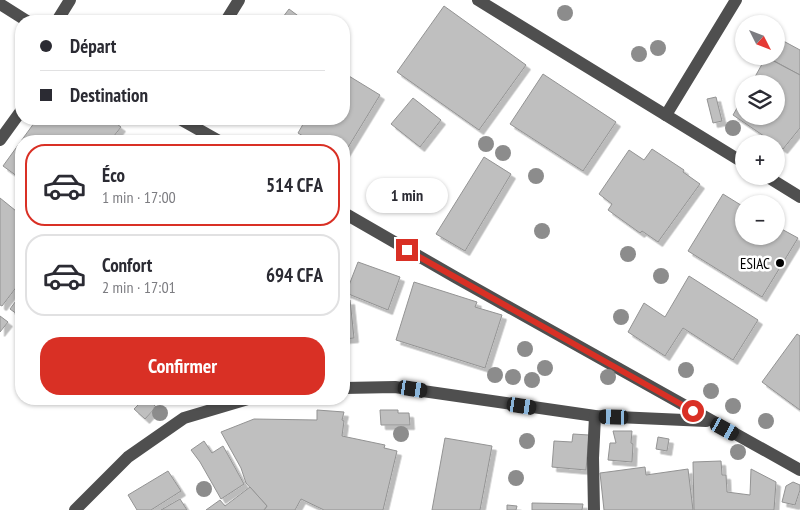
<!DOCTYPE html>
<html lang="fr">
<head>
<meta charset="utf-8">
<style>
  body { margin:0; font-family:"PT Sans Narrow",sans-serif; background:#f7f7f7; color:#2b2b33; height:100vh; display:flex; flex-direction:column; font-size:19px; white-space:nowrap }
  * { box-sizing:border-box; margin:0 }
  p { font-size:16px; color:#7c7c81 }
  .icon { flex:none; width:28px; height:28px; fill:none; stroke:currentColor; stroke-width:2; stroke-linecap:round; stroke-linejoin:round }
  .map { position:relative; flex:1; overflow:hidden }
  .details { position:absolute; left:15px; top:135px; width:335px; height:270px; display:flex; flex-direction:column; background:#fff; border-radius:20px; box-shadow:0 1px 4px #0004 }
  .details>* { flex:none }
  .top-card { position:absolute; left:15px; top:15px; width:335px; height:110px; border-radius:20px; box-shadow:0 1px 4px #0004; display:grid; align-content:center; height:110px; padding:0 25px; background:#fff }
  .needle { width:32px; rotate:132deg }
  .fabs { position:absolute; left:735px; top:15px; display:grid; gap:10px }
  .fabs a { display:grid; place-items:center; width:50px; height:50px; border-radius:50%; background:#fff; box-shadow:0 1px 4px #0004; font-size:25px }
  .end { position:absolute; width:22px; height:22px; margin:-11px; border:6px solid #d93025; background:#fff; box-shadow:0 0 0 2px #fff }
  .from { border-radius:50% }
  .bubble { position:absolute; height:35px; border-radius:18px; background:#fff; box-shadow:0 1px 4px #0004; font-size:16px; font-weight:600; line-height:35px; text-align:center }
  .car { position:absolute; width:15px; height:30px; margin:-15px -8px; border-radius:6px; box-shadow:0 0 4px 1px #0007; background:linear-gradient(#222 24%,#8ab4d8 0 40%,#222 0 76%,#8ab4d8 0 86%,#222 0) }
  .top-card b { display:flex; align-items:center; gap:18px; height:48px; font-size:19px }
  .top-card b+b { border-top:1px solid #e1e1e2 }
  .top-card i { width:12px; height:12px; background:#2b2b33 }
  ul { padding:9px 0 0; list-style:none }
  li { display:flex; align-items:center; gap:15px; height:82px; margin:0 10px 8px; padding:0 15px; border:2px solid #e1e1e2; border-radius:20px }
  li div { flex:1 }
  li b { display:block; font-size:19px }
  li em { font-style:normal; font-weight:600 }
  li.active { border-color:#d93025 }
  li>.icon { width:45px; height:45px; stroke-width:1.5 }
  .button { display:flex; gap:10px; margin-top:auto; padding:10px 25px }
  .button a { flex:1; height:58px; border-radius:20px; background:#d93025; color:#fff; font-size:20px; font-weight:600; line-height:58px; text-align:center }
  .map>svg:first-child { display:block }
  .building { fill:#bfbfbf; stroke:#939393; filter:url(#shadow) }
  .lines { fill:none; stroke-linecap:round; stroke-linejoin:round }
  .minor { stroke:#4f4f4f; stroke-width:12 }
  .tree { fill:#8c8c8c }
  .route { stroke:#d93025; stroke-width:6 }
  .poi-dot { fill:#000; stroke:#fff; stroke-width:2 }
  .labels { text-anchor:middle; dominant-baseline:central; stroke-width:5; stroke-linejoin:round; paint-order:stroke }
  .poi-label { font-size:15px; fill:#000; stroke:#fff; text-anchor:end }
</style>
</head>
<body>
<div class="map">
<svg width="800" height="510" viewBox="0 0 800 510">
  <defs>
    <filter id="shadow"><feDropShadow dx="4.5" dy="4.5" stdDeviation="0" flood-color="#0004"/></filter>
  </defs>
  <rect width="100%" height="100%" fill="#fff"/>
  <g class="building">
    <path d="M444 6 526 65 479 130 397 72Z"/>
    <path d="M289 9 305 21H280Z"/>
    <path d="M776 37 800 50V75L765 56H776Z"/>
    <path d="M766 57 800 75V128L783 149 733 115 744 96V116H776V84H751Z"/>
    <path d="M344 73 380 95 344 154V141H311L298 133 306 119H344Z"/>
    <path d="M543 74 616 122 583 171 510 124Z"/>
    <path d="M716 97 722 121 713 123 707 99Z"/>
    <path d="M413 98 441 120 420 147 391 124Z"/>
    <path d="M37 119H110L121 127 110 141H21V179L3 166Z"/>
    <path d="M652 149 684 170 683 172 700 184 658 242 642 231 640 233 608 210 612 204 599 194 629 150 644 160Z"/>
    <path d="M484 157 511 174 465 251 436 234Z"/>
    <path d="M723 194 744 207V236H776V226L798 238 762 297 688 251Z"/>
    <path d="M0 198 21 215V281L2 306 0 305Z"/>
    <path d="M358 262 400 277 388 310 346 293Z"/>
    <path d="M689 276 758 320 733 360 683 328 665 356 628 332 644 303 665 317Z"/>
    <path d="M414 282 477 302 475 307 502 315 485 368 396 340Z"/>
    <path d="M21 294V317L10 309Z"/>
    <path d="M350 300 354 338 344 339V301Z"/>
    <path d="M0 316 8 322 0 332Z"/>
    <path d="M797 334 800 336V410L762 382Z"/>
    <path d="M144 399H148L156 407 145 419 134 409Z"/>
    <path d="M317 410 344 412 342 420 344 421 342 436 385 445 384 448 397 451 383 510H324L301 499 295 510H264L267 506 246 483 241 468 221 432 254 419 317 420Z"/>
    <path d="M380 410H398V413H409L410 425H381Z"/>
    <path d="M613 431H632L631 443 633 444 632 462 608 460 610 443H616Z"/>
    <path d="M573 434 589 435 586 470 552 467 554 441 572 442Z"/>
    <path d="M658 437 669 439 667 451 656 449Z"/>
    <path d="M445 438 492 446 480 510H432Z"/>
    <path d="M204 441 212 453 223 446 244 484 221 499 200 462 191 450Z"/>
    <path d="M721 461 722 475H726L727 492 750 495 751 469 776 482 774 510H694L693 462Z"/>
    <path d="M645 467 646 475 688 469 693 510H604L600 473Z"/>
    <path d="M168 471 181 491 151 510H137L128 495Z"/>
    <path d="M793 482 800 485V490L795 505 782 502 786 486Z"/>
    <path d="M250 487 267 506 264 510H206L220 500 225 506Z"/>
    <path d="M180 499 187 510H161Z"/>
    <path d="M532 503 583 504 582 510H532Z"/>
    <path d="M507 505 517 506 516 510H507Z"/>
  </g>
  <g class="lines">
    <g class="minor">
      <path d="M478 0 744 163"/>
      <path d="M0 4 27 21"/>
      <path d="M57 21 70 0"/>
      <path d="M226 21 239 0"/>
      <path d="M666 115 736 0"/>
      <path d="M180 119 219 141"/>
      <path d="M0 140 21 111"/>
      <path d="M766 176 800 197"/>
      <path d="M344 213 455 277 800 470"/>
      <path d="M344 388 395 387 595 416 706 421"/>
      <path d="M75 510 128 457 184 418 248 399"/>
      <path d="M594 510 593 458 595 416"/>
    </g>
  </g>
  <g class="tree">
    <circle cx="565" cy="13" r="8"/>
    <circle cx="658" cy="48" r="8"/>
    <circle cx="639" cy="54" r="8"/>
    <circle cx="733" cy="128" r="8"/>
    <circle cx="486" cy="144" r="8"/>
    <circle cx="503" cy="153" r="8"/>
    <circle cx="536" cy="176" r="8"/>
    <circle cx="542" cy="231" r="8"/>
    <circle cx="628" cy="254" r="8"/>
    <circle cx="661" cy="276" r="8"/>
    <circle cx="621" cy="317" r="8"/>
    <circle cx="525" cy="349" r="8"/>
    <circle cx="545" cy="368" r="8"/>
    <circle cx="686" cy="370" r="8"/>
    <circle cx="495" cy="375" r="8"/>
    <circle cx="513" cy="377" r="8"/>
    <circle cx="608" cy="377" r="8"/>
    <circle cx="532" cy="380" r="8"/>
    <circle cx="711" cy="391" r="8"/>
    <circle cx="733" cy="406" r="8"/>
    <circle cx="160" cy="413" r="8"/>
    <circle cx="766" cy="421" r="8"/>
    <circle cx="401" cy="434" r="8"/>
    <circle cx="527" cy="441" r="8"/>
    <circle cx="738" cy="452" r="8"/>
    <circle cx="516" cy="478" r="8"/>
    <circle cx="204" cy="489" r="8"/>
  </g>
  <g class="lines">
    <path class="route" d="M407 250 693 411"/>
  </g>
  <circle class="poi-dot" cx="780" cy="263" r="5"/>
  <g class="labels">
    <g class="poi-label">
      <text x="770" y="263">ESIAC</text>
    </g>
  </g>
</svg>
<div class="fabs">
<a><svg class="needle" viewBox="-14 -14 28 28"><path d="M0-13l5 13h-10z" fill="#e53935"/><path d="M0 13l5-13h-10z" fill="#7c7c81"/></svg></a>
<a><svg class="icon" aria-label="layers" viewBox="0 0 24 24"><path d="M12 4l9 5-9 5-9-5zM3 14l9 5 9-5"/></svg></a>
<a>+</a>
<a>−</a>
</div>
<i class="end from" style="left:693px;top:411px"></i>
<i class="end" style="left:407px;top:250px"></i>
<div class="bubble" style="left:366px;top:178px;width:82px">1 min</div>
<i class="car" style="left:413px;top:389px;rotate:99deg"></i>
<i class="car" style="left:522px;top:406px;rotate:99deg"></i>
<i class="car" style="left:614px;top:417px;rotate:272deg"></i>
<i class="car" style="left:725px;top:429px;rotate:119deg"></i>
<div class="top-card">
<b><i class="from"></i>Départ</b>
<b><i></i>Destination</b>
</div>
<section class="details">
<ul>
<li class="active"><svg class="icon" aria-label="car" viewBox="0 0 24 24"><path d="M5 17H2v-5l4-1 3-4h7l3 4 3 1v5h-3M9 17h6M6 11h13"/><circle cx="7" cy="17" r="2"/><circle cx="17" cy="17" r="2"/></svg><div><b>Éco</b><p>1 min · 17:00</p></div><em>514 CFA</em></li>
<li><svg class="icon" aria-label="car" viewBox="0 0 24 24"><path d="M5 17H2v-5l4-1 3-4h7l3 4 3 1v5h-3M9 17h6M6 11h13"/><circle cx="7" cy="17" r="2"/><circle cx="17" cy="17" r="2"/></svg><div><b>Confort</b><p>2 min · 17:01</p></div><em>694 CFA</em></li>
</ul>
<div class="button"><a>Confirmer</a></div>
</section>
</div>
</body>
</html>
